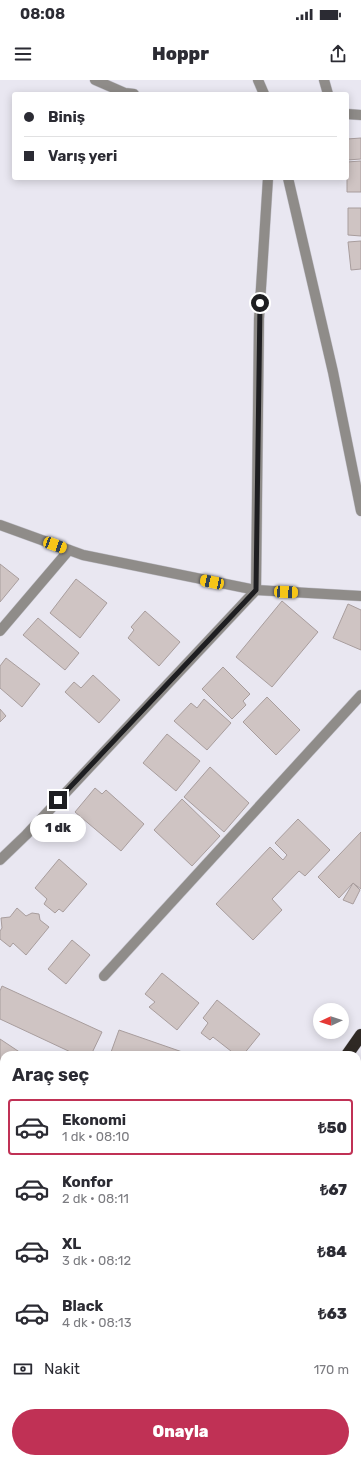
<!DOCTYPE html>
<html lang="tr">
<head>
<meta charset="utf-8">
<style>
  body { margin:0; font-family:Rubik,sans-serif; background:#f7f7f7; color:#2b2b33; height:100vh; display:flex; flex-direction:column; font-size:15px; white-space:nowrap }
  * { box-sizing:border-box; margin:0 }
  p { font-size:13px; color:#7c7c81 }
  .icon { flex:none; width:22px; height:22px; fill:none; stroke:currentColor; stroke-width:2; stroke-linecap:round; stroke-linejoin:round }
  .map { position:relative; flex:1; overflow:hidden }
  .side { position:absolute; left:0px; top:971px; width:361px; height:412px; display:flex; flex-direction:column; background:#fff; border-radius:12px 12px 0 0; box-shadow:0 2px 10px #0003 }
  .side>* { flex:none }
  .top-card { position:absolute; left:12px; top:12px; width:337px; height:88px; border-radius:4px; box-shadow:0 2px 10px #0003; display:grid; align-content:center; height:88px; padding:0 12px; background:#fff }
  .needle { width:26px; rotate:266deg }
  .controls { position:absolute; left:313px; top:923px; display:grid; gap:8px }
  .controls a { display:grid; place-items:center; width:36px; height:36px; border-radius:50%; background:#fff; box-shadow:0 2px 10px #0003; font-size:20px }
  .end { position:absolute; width:18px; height:18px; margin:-9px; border:5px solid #1e1e21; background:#fff; box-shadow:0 0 0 2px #fff }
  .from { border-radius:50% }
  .bubble { position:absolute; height:28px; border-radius:14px; background:#fff; box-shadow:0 2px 10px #0003; font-size:13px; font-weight:800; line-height:28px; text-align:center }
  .car { position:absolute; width:12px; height:24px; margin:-12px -6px; border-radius:5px; box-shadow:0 0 3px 1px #0007; background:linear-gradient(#f5c518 24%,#345 0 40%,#f5c518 0 76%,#345 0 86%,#f5c518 0) }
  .top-card b { display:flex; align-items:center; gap:14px; height:38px; font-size:15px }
  .top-card b+b { border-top:1px solid #e1e1e2 }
  .top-card i { width:10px; height:10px; background:#2b2b33 }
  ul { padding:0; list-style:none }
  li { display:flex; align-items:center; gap:12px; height:56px; margin:0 8px 6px; padding:0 4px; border:2px solid transparent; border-radius:4px }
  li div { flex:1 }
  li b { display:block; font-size:15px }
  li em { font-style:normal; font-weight:800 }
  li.current { border-color:#c03155 }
  li>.icon { width:36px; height:36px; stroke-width:1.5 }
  h2 { padding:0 12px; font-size:18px; line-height:48px }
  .pay { display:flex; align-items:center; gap:10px; height:44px; padding:0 12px; font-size:15px }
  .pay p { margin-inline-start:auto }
  .primary-button { display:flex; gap:8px; margin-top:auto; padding:8px 12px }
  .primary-button a { flex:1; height:46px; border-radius:24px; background:#c03155; color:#fff; font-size:16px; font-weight:800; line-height:46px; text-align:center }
  .status { display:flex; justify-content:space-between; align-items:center; height:28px; padding:0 20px; background:#fff; direction:ltr }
  .status svg { height:11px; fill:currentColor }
  header { display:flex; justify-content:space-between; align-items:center; height:52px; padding:0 12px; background:#fff; font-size:18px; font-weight:800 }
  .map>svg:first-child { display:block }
  .building { fill:#cfc4c3; stroke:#a89d9d }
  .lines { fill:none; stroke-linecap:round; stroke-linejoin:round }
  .street-casing { stroke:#c4c3cc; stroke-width:11 }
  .secondary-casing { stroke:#c4c3cc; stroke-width:11 }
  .highway-casing { stroke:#c4c3cc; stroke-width:13 }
  .street { stroke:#8f8c89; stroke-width:10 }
  .secondary { stroke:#65605c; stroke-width:10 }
  .highway { stroke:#2f2924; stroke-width:12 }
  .route { stroke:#1e1e21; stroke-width:5 }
</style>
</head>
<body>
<div class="status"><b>08:08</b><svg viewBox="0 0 49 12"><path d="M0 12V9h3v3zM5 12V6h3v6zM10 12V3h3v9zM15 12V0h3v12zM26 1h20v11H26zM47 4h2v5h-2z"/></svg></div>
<header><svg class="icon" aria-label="menu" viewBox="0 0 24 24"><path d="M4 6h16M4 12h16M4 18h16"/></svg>Hoppr<svg class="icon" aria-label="share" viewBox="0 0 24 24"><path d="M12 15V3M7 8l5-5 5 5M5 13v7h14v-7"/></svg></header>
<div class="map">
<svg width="361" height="1383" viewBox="0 0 361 1383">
  <rect width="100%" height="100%" fill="#e9e7f1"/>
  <g class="building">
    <path d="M361 58V79L347 80V59Z"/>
    <path d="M361 81V112H347V82Z"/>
    <path d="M348 128H361V156L348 155Z"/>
    <path d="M361 161V189L351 190 348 162Z"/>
    <path d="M0 484 19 499 0 522Z"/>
    <path d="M76 499 107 523 80 558 50 533Z"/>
    <path d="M282 521 318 552 272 607 236 577Z"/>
    <path d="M348 524 361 530V570L333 558Z"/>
    <path d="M145 531 180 562 159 586 128 558 134 550 131 547Z"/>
    <path d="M38 538 79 573 65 590 23 555Z"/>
    <path d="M6 578 40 604 22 627 0 608V586Z"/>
    <path d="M223 587 250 614 243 621 246 625 232 639 202 609Z"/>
    <path d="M93 595 120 620 99 643 65 612 74 602 81 608Z"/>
    <path d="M267 617 300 650 276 675 243 642Z"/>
    <path d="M204 619 231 643 207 670 174 641 191 623 197 628Z"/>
    <path d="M0 629 6 636 0 642Z"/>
    <path d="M167 654 200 681 176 711 143 683Z"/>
    <path d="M210 687 249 723 224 752 184 717Z"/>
    <path d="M95 708 102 714 106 710 144 744 121 771 75 732Z"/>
    <path d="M182 719 220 756 192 786 154 750Z"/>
    <path d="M298 739 330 770 305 796 299 791 272 819 282 830 253 860 216 824 270 767 283 780 287 775 275 763Z"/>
    <path d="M361 752V809L353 803 339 818 318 797Z"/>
    <path d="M59 779 87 804 63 832 59 829 55 833 44 824 47 819 35 808Z"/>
    <path d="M353 803 360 810 353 824 343 820Z"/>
    <path d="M17 828 26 836 32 833 39 834 40 840 49 847 26 875 13 863 10 867 0 859V851L2 848 1 838 10 837Z"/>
    <path d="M72 860 90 875 66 904 48 889Z"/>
    <path d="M162 893 199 923 177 950 149 927 155 922 145 914Z"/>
    <path d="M2 906 102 952 91 975H77L0 939V911Z"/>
    <path d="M217 920 260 954 243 975H236L213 957 210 960 201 953 208 943 203 938Z"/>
    <path d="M119 950 191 975H110Z"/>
    <path d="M0 959 24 975H4V1376L0 1382Z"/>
  </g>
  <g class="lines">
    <defs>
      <g id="street">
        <path d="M95 0 125 13 134 14"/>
        <path d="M258 0 264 14"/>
        <path d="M324 0 328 14"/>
        <path d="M347 34 361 35"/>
        <path d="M288 98 333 292 361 431"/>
        <path d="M0 445 83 475 256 510 361 516"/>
        <path d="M0 551 69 470"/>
        <path d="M0 780 26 755 256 510 259 239 268 98"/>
        <path d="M104 896 361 615"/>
      </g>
      <path id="secondary" d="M177 1379 184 1383"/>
      <g id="highway">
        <path d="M347 975 361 955"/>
        <path d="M357 1036 361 1030"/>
        <path d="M57 1383 60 1379"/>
        <path d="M110 1383 113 1379"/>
      </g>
    </defs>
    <use href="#street" class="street-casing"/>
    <use href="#secondary" class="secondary-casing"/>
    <use href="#highway" class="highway-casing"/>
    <use href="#street" class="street"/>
    <use href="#secondary" class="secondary"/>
    <use href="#highway" class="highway"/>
  </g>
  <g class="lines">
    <path class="route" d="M58 720 256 510 260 223"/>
  </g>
</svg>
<div class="controls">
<a><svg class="needle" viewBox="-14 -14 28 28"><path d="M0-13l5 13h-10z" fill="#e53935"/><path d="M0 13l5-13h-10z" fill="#7c7c81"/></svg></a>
</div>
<i class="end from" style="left:260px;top:223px"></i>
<i class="end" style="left:58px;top:720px"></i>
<div class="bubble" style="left:30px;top:734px;width:56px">1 dk</div>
<i class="car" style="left:55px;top:465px;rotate:110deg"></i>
<i class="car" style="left:212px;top:502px;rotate:282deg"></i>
<i class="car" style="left:286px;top:512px;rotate:93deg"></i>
<div class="top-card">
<b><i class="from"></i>Biniş</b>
<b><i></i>Varış yeri</b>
</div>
<section class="side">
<h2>Araç seç</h2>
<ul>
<li class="current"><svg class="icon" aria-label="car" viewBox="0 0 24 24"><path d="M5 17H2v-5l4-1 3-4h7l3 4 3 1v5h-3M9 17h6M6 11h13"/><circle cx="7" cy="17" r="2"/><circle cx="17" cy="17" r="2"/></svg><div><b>Ekonomi</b><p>1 dk · 08:10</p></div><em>₺50</em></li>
<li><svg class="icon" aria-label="car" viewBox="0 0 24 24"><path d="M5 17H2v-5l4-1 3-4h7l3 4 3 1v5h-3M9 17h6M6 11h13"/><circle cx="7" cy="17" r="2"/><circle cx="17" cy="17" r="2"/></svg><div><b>Konfor</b><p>2 dk · 08:11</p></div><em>₺67</em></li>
<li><svg class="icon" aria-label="car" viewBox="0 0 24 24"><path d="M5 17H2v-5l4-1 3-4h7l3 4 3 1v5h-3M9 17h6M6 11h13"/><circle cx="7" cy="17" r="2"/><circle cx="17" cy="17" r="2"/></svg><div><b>XL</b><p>3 dk · 08:12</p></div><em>₺84</em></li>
<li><svg class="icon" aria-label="car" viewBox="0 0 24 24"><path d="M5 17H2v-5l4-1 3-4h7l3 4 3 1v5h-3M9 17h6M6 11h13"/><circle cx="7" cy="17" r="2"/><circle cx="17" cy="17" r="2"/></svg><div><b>Black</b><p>4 dk · 08:13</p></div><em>₺63</em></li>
</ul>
<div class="pay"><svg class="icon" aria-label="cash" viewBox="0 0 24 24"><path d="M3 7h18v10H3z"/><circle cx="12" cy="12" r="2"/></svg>Nakit<p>170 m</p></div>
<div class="primary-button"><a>Onayla</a></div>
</section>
</div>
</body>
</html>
